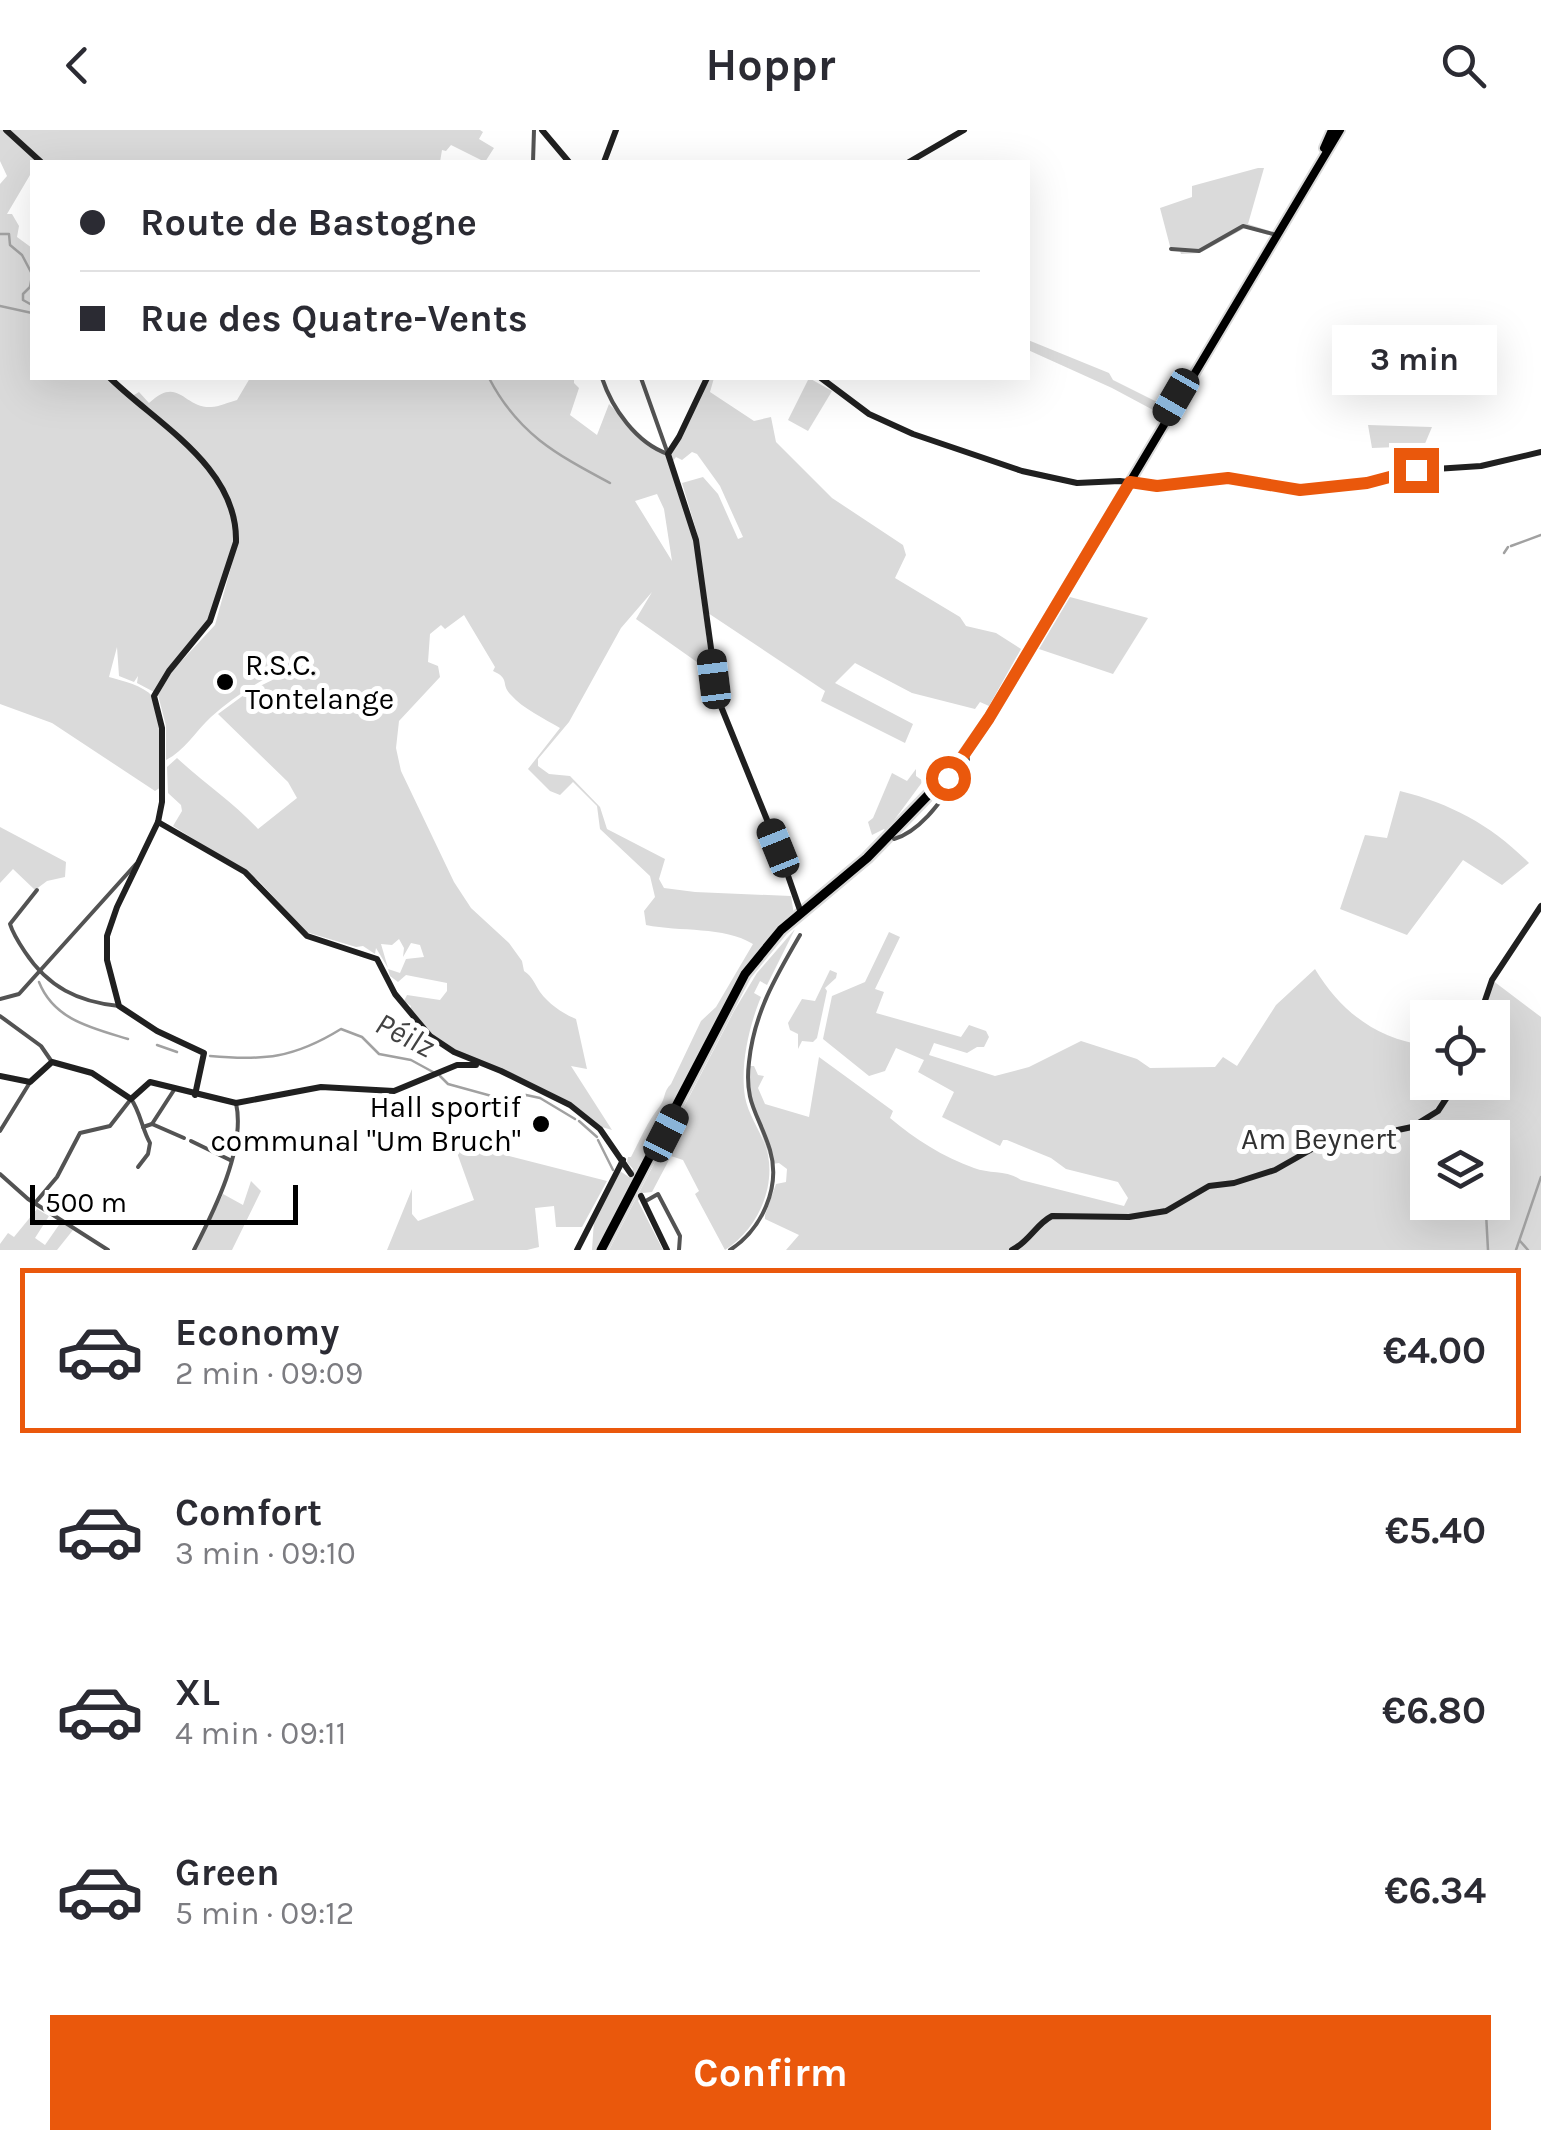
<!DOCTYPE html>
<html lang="en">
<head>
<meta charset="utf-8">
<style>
  body { margin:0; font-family:Karla,sans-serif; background:#f2f2f3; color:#2b2b33; height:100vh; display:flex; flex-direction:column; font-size:38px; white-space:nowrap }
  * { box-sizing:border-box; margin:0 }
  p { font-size:32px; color:#7c7c81 }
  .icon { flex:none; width:55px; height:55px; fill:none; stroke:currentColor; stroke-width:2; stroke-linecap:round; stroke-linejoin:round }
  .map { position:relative; height:1120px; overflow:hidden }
  .details { display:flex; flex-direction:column; background:#fff; flex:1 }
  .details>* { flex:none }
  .banner { position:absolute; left:30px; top:30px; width:1000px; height:220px; border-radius:0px; box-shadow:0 10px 40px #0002; display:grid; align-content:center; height:220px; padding:0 50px; background:#fff }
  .fabs { position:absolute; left:1410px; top:870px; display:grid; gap:20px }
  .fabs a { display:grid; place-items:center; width:100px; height:100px; border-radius:0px; background:#fff; box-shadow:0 10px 40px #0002; font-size:50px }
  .scale { position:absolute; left:30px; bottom:25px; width:268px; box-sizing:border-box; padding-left:10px; border:5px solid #000; border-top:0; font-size:28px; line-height:35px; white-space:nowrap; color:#000; -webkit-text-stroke:8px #fff; paint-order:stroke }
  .end { position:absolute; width:45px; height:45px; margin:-22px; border:12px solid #ea580c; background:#fff; box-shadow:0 0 0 5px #fff }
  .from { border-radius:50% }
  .bubble { position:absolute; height:70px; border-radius:0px; background:#fff; box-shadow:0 10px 40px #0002; font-size:32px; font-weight:700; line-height:70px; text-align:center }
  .car { position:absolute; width:30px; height:60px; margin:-30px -15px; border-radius:12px; box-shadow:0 0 8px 2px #0007; background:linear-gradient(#222 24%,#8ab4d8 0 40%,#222 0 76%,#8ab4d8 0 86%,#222 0) }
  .banner b { display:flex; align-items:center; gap:35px; height:95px; font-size:38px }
  .banner b+b { border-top:2px solid #e1e1e2 }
  .banner i { width:25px; height:25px; background:#2b2b33 }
  ul { padding:18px 0 0; list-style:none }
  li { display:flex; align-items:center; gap:30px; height:165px; margin:0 20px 15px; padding:0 30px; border:5px solid transparent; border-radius:0px }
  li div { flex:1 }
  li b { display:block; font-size:38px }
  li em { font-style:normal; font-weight:700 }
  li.current { border-color:#ea580c }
  li>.icon { width:90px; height:90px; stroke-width:1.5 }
  .cta { display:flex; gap:20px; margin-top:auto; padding:20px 50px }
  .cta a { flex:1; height:115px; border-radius:0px; background:#ea580c; color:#fff; font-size:40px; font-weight:700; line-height:115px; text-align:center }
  header { display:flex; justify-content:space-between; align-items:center; height:130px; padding:0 50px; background:#fff; font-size:45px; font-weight:700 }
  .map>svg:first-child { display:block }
  .green { fill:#dadada; fill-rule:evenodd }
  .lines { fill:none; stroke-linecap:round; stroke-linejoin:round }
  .stream { stroke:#a1a1a1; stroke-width:2.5 }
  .primary-casing { stroke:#dbdbdb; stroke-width:12 }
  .highway-casing { stroke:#dbdbdb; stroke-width:14 }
  .street { stroke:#535353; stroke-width:4 }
  .secondary { stroke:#202020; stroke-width:6 }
  .primary { stroke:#000; stroke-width:8 }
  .highway { stroke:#000; stroke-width:9 }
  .route { stroke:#ea580c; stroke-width:12 }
  .poi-dot { fill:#000; stroke:#fff; stroke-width:4 }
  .labels { text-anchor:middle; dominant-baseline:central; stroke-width:10; stroke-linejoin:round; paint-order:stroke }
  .poi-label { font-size:30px; fill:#000; stroke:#fff; text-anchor:start }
  .park-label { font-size:30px; fill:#313131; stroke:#fff }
  .water-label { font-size:32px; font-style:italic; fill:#424242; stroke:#fff }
</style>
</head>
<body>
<header><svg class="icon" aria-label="back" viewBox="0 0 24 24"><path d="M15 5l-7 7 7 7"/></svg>Hoppr<svg class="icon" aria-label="search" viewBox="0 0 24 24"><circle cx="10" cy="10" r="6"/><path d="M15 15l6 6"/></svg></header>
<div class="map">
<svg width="1541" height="1120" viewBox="0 0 1541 1120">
  <rect width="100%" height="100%" fill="#fff"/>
  <g class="green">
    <path d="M0 0H480L483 2 479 9 494 18 485 32 451 15 446 21 442 20 440 32H32V46L30 45 7 84H12L19 96 17 107 32 118V248H107L129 268 139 262 149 273C179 245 183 278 211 277 219 277 229 272 237 270L250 248H574V253L579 258 570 285 597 305 609 274 653 317 668 324 707 248H714L710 262 754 291 771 287 776 312 832 368 903 415 906 425 895 448 960 487 966 496 996 503 1021 519 989 576 980 572 975 579 912 563 855 533 835 553 913 594 905 613 821 571 825 561 708 483 697 403 682 353 703 347 718 364 738 409 743 407 720 356 697 324 692 322 682 330 676 327 673 331 693 403 711 542 636 489 652 462 621 498 569 592 538 629V636L549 644 570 646 600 677 607 699 665 729 659 749 664 758 695 762 791 766 794 785 768 810 597 1120H592L594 1090 620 1041 629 1047 633 1039 627 1032 628 1027H631C642 1006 646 994 660 976 666 967 663 962 671 954L701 891 716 877 753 814C724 796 680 802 646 795L644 781 655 767 650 746 600 699 597 676 573 652 560 665 550 661 528 639 560 598C545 589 522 578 511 565 500 554 511 549 493 541L495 537 464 485 445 499 441 495 430 504 428 532 438 536 440 547 399 591 396 618 401 641 454 752 471 778 509 813 522 831 524 841C533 847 534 853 540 862 549 874 562 883 576 889L587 939 571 936 612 1000 602 997 572 973 516 945 454 921 436 910 410 879 411 876 404 871 407 865 440 870 447 861V853L406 845 398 852 390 846 388 839 400 843 406 829 424 827 420 815 411 813 403 827 404 818 399 809 392 815 381 814 388 838 376 818 375 824 363 816 356 817 306 802 258 750 173 696 182 681 181 675 168 663 167 637 177 628C204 653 233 672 258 699L297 668 288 652 218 584 248 562 307 533 305 528C272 544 238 562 211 587 196 601 184 621 166 630V596L158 565 173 540 215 495 233 430 214 483 154 562 137 553 138 546 134 552 119 546 117 517 109 547C123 551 143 555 153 567 167 587 163 632 164 655L155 661 52 593 0 574V54L7 46 0 31ZM657 364 664 379 672 431 635 371Z"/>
    <path d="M1258 38H1264L1248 94 1270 101 1268 105 1245 98 1200 123 1181 124 1180 121 1171 120 1160 78 1192 67V56Z"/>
    <path d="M1028 210 1109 243 1113 250 1163 275 1155 281 1112 258 1028 220Z"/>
    <path d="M809 248 832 261 808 301 788 290Z"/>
    <path d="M1368 295 1432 297 1424 316 1372 318Z"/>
    <path d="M1070 467 1148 488 1113 544 1039 519Z"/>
    <path d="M916 639V646L923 651 895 689 890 704 884 699 872 705 868 692 873 688 892 643 907 651Z"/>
    <path d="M1400 661C1452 674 1491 695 1529 733L1502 755 1463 730 1407 805 1340 779 1365 705 1387 708Z"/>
    <path d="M0 697 66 732 65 747 47 751 35 760 13 739 0 753Z"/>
    <path d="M795 799 767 855 760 851 754 863 761 867C749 896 740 935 745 967 749 988 764 1005 768 1025 775 1062 755 1101 725 1120L695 1064 699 1061 683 1030 671 1026 652 1062 643 1063 638 1071 663 1120H609L734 881 757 843Z"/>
    <path d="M889 802 900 807 875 859 884 862 876 883 961 907 969 895 986 901 989 907 984 917H977L967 923 934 913 929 925 995 946 1029 937 1081 911 1137 929 1150 938 1215 937 1223 927 1237 936 1276 875 1315 839C1342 883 1376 908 1427 916L1428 952H1492V888L1479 887 1492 850 1541 887V1120H786L799 1105 765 1089V1085L776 1054 786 1052 787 1039 779 1033 772 1034 749 969 748 936H754L758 945 764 946 758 958 765 974 809 987 819 927 893 981 890 988C915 1009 943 1027 974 1038 989 1044 1008 1040 1021 1050L1124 1076 1128 1068 1118 1052 1066 1039 1051 1028 1007 1010H1003L1000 1016 942 987 954 962 918 942 924 930 896 918 885 941 869 946 823 909 832 866 865 852ZM1428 1008H1492V1072H1428Z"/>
    <path d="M830 840 837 843 836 848 825 858 827 861 817 908 813 912 802 911 798 919V904L790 900 788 893 802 869 815 871Z"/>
    <path d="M451 1006 502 1015 505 1025 607 1051 582 1097H556L554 1076 535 1078 539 1117 527 1120H387L412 1059V1084L418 1091 474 1070Z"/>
    <path d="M251 1051 261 1061 232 1120H196L223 1064 243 1075Z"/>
    <path d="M37 1079 49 1086 35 1108 45 1115 61 1092 73 1100 57 1120H0V1114L8 1103 14 1107Z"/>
  </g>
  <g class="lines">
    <g class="stream">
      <path d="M0 104H9L10 115 22 125 32 144"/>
      <path d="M32 146 30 157 23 164V170L32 175"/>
      <path d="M0 176 32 183"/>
      <path d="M489 248C518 304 556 324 610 353"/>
      <path d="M1511 416 1541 405"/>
      <path d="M1504 423 1508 417"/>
      <path d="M39 852C54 890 92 898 128 909"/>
      <path d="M157 915 177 922"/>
      <path d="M210 926C264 931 294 928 341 899L362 907 379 924 411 930 433 942"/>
      <path d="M440 946 448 954 510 971 526 965 540 968 575 989"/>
      <path d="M579 991 597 1007"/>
      <path d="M598 1010 613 1040"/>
      <path d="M1486 1083 1488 1120"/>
      <path d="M1520 1111 1528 1120"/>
      <path d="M1516 1120 1541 1047"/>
    </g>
    <defs>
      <g id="primary">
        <path d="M1324 18 1332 0"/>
        <path d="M939 660 989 588 1340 0"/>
      </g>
      <path id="highway" d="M601 1120 745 844 781 800 867 728 936 657"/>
    </defs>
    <use href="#primary" class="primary-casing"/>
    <use href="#highway" class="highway-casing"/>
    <g class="street">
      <path d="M533 32 534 0"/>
      <path d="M1171 119 1199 121 1243 96 1273 104"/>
      <path d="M602 248C612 278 636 313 668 324"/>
      <path d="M641 248 668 324"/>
      <path d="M894 709C925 700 947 661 965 637L968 630 967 623"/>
      <path d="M37 760 10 794C13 804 19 813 25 822 48 857 78 872 119 876"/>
      <path d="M0 869 19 864 136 734"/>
      <path d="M0 886 41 916 52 932"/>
      <path d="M131 969C140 981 142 999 150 1013L148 1024 138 1037"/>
      <path d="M152 994 184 1008"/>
      <path d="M143 997 152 994 174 960"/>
      <path d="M0 1001 29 954"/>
      <path d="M191 1011 230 1030"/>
      <path d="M0 1044 28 1069 108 1120"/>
      <path d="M644 1072 658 1064 680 1106 679 1120"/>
      <path d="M35 1073 57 1047 80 1003 110 996 131 969"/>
      <path d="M194 1120C214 1081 246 1018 236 973"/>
      <path d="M730 1120C762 1099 781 1057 770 1020 759 984 744 974 749 932 754 883 776 846 800 805"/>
    </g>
    <g class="secondary">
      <path d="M6 0 41 32"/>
      <path d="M542 0 569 32"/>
      <path d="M604 32 616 0"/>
      <path d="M909 32 964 0"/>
      <path d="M110 248C157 294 238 337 236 412L210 491 169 541 154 566 162 598V672L158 692 117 777 107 806V830L119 876 157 901 204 923 195 965"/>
      <path d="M707 248 679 307 668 324 696 410 718 569 778 717 801 783"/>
      <path d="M821 248 869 284 913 304 1022 341 1077 353 1120 351 1157 356 1227 349 1299 360 1329 359 1420 340 1481 336 1541 322"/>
      <path d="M158 692 245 742 307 806 377 829 395 864 430 906 454 922 501 941 570 975 600 999 631 1044"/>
      <path d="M1479 888 1492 850 1541 776"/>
      <path d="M0 946 30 952 52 932 92 943 131 969 150 952 236 973 321 957 394 961 457 935H476"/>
      <path d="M641 1066 667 1120"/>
      <path d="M577 1120 623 1030"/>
      <path d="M1012 1120C1029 1112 1036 1094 1052 1086L1129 1087 1166 1081 1209 1056 1234 1053 1275 1040 1335 1006 1374 1005 1412 997 1438 981 1457 952"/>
    </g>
    <use href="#primary" class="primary"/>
    <use href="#highway" class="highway"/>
  </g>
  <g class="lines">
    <path class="route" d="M948 648 989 588 1130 352 1157 356 1228 348 1300 360 1367 353 1416 340"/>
  </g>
  <g class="poi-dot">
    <circle cx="225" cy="552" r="10"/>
    <circle cx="541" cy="994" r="10"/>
  </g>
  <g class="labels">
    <g class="poi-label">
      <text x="245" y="535">R.S.C.<tspan x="245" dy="34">Tontelange</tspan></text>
      <text x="521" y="977" text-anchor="end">Hall sportif<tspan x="521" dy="34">communal "Um Bruch"</tspan></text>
    </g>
    <g class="park-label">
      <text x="1319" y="1009">Am Beynert</text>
    </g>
    <g class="water-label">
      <text transform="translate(405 905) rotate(27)">Péilz</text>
    </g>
  </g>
</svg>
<div class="fabs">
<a><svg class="icon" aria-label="locate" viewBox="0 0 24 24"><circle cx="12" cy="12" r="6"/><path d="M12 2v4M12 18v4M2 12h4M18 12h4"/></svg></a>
<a><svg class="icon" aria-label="layers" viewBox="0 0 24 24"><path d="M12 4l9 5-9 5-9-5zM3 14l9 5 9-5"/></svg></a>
</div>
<div class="scale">500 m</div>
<i class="end from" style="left:948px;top:648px"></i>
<i class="end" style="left:1416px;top:340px"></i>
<div class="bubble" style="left:1332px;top:195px;width:165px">3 min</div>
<i class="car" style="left:1176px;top:267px;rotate:210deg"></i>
<i class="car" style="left:714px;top:549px;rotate:353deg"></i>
<i class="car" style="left:778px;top:718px;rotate:338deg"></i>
<i class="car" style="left:666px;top:1003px;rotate:27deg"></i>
<div class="banner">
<b><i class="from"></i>Route de Bastogne</b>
<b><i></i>Rue des Quatre-Vents</b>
</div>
</div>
<section class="details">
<ul>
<li class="current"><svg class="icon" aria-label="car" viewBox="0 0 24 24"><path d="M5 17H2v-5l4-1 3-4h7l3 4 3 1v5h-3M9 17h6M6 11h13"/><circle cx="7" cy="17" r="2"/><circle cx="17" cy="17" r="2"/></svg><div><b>Economy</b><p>2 min · 09:09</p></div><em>€4.00</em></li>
<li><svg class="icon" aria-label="car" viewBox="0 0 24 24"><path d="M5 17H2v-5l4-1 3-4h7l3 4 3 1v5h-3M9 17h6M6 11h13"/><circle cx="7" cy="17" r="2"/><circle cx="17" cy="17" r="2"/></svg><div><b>Comfort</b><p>3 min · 09:10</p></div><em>€5.40</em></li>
<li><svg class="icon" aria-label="car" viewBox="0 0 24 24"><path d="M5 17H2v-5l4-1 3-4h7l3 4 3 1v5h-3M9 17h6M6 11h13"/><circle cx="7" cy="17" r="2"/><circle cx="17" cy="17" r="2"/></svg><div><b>XL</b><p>4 min · 09:11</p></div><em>€6.80</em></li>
<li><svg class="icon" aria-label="car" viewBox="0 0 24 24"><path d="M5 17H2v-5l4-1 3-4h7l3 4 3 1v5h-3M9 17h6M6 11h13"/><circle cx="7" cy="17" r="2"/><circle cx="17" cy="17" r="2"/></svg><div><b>Green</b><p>5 min · 09:12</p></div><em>€6.34</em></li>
</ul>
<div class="cta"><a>Confirm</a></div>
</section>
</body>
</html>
